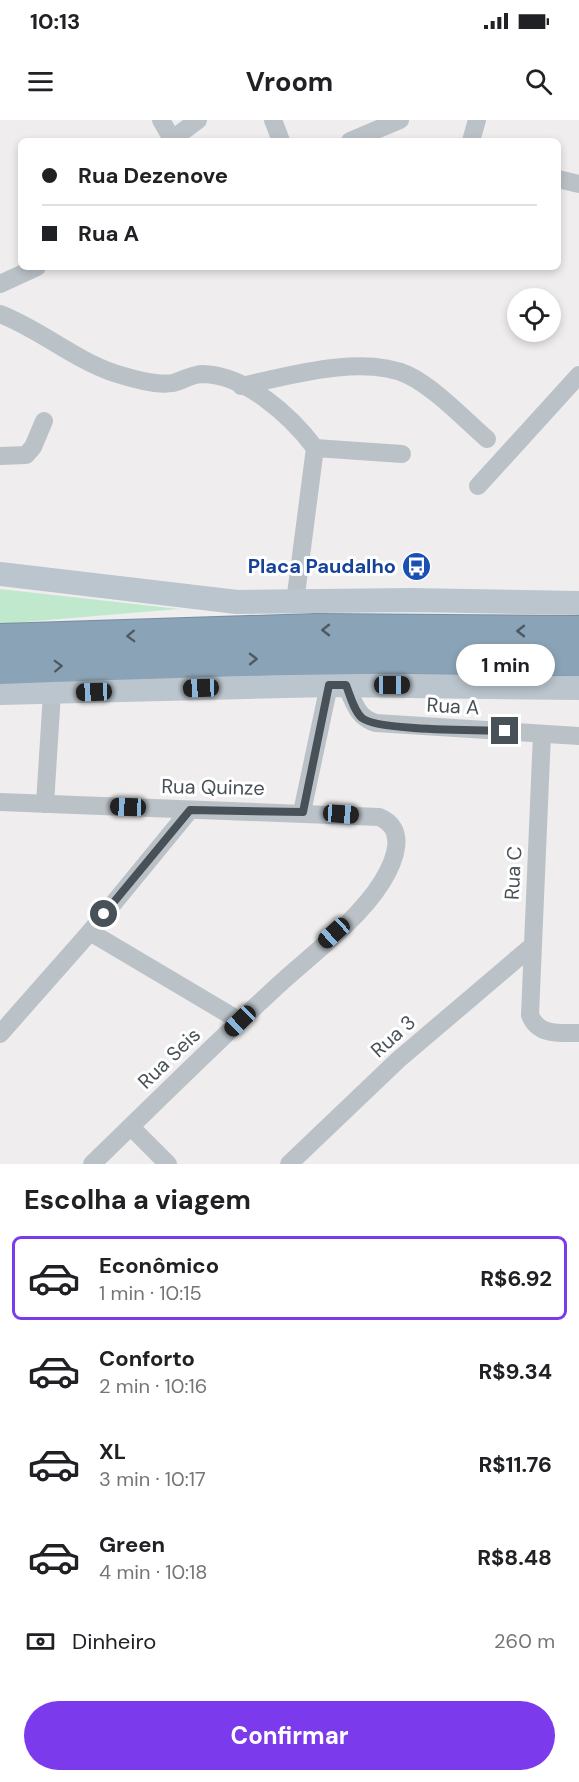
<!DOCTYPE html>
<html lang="pt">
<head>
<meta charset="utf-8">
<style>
  body { margin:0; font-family:"DM Sans",sans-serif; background:#f6f6f6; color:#202124; height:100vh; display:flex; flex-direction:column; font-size:22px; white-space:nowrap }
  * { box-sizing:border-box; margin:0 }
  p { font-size:20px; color:#757577 }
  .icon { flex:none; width:33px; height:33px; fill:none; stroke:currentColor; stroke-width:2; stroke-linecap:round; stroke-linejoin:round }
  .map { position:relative; height:1044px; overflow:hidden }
  .drawer { display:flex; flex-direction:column; background:#fff; flex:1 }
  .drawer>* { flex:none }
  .banner { position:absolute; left:18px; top:18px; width:543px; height:132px; border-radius:9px; box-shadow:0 3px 9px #0003; display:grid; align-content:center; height:132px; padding:0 24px; background:#fff }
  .tools { position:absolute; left:507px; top:168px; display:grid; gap:12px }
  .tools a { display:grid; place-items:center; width:54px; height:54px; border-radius:50%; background:#fff; box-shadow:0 3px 9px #0003; font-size:30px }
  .end { position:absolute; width:27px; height:27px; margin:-14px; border:8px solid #485158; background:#fff; box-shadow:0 0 0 3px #fff }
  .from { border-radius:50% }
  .bubble { position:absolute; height:42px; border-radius:21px; background:#fff; box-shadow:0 3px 9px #0003; font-size:20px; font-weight:700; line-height:42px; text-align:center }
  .car { position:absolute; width:18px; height:36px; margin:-18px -9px; border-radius:8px; box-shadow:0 0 4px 2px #0007; background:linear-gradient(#222 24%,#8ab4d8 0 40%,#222 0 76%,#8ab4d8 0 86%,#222 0) }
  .banner b { display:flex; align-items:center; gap:21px; height:57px; font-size:22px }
  .banner b+b { border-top:2px solid #e0e0e0 }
  .banner i { width:15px; height:15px; background:#202124 }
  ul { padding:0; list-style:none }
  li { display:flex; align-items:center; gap:18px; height:84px; margin:0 12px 9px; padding:0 12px; border:3px solid transparent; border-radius:9px }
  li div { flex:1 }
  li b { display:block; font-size:22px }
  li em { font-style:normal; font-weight:700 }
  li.active { border-color:#7c3aed }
  li>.icon { width:54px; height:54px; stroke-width:1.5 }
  h2 { padding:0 24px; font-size:27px; line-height:72px }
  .pay { display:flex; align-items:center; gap:15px; height:66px; padding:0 24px; font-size:22px }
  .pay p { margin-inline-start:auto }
  .primary-button { display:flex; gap:12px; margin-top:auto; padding:12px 24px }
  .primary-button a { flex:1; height:69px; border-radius:36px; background:#7c3aed; color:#fff; font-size:24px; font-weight:700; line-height:69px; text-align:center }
  .status { display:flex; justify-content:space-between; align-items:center; height:42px; padding:0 30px; background:#fff; direction:ltr }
  .status svg { height:16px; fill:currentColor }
  header { display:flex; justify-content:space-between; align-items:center; height:78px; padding:0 24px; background:#fff; font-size:27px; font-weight:700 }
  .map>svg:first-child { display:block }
  .green { fill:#c0e8cd }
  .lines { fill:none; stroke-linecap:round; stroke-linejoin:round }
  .highway-casing { stroke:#768ea2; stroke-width:34 }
  .street { stroke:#bac2c8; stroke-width:18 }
  .secondary { stroke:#bbc5cd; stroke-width:24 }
  .highway { stroke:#8aa3b6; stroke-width:32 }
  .oneway { stroke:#4f5961 }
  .route { stroke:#485158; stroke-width:8 }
  .labels { text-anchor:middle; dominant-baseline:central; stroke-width:6; stroke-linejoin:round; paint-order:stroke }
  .transit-label { font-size:20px; font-weight:bold; fill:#164399; stroke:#fff; text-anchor:end }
  .street-label { font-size:20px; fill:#485158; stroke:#fff }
</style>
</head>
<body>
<div class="status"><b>10:13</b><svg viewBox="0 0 49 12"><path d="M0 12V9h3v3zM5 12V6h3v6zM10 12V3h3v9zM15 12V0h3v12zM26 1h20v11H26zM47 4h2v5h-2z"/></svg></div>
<header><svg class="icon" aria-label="menu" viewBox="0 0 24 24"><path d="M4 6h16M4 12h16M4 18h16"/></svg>Vroom<svg class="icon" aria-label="search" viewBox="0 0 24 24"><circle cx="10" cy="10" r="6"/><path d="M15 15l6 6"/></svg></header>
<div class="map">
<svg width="579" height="1044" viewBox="0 0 579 1044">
  <rect width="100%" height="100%" fill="#efeded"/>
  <path class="green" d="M0 469 179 489 0 504Z"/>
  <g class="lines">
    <defs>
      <g id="highway">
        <path d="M0 520 315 510 579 512"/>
        <path d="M0 548C193 541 386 534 579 540"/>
      </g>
    </defs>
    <use href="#highway" class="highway-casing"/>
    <g class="street">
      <path d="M161 0 172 19"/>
      <path d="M273 0 281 21"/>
      <path d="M170 21 198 0"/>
      <path d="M350 21 400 0"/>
      <path d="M471 21 477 0"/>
      <path d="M558 59 579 64"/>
      <path d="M0 164 37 147"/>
      <path d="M0 194C41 210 73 239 114 253 130 258 156 266 173 263 184 260 192 254 203 254 246 255 291 296 315 328L295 482"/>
      <path d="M241 266C288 256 363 234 408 255 435 268 464 299 487 319"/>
      <path d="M315 328 402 334"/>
      <path d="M0 336 26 335 33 327 44 301"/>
      <path d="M478 366 579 255"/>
      <path d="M346 565C354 582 357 598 376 603L579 616"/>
      <path d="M542 614 530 895C538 916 560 913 579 913"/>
      <path d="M0 682 379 697C408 708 395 741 382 762 357 802 307 838 272 871 211 927 152 986 92 1044"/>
      <path d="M45 684 52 573"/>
      <path d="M302 692 329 565"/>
      <path d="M90 812 240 901"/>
      <path d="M0 914 90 812 190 690"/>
      <path d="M131 1007 168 1044"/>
      <path d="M289 1044 398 940 532 826"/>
    </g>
    <g class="secondary">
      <path d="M0 454 237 482 411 480 579 483"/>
      <path d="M0 573 329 565 579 568"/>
    </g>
    <use href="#highway" class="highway"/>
  </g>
  <defs><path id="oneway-chevron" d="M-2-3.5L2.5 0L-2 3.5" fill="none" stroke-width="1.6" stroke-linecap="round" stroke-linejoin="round" transform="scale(1.5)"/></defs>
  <g class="oneway">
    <use href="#oneway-chevron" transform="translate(326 510) rotate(-180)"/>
    <use href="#oneway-chevron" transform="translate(521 511) rotate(-180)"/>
    <use href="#oneway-chevron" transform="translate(131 516) rotate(178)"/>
    <use href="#oneway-chevron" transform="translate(253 539) rotate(-1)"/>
    <use href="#oneway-chevron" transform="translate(58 546) rotate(-2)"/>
  </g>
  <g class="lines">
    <path class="route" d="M104 794 190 690 303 692 329 565H346C350 575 354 591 362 598 378 611 480 610 505 611"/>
  </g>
  <defs>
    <symbol id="bus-disc" viewBox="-11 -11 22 22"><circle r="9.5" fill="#1a4fb4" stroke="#fff"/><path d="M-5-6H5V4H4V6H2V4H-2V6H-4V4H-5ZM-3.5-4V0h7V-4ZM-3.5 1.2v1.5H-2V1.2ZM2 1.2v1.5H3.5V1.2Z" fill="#fff"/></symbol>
  </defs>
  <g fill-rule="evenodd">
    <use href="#bus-disc" x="400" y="430" width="33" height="33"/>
  </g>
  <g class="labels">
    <g class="transit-label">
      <text x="396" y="446">Placa Paudalho</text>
    </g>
    <g class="street-label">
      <text transform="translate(453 586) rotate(3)">Rua A</text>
      <text transform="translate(213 667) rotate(1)">Rua Quinze</text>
      <text transform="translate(513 753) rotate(-87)">Rua C</text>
      <text transform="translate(393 916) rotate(-42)">Rua 3</text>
      <text transform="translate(169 938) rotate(-44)">Rua Seis</text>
    </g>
  </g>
</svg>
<div class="tools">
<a><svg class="icon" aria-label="locate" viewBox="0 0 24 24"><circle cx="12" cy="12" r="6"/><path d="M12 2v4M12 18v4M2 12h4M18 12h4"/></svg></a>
</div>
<i class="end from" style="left:104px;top:794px"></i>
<i class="end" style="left:505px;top:611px"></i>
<div class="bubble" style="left:456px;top:524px;width:99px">1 min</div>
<i class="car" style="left:392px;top:565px;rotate:90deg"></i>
<i class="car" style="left:201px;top:568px;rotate:268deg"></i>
<i class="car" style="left:94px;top:572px;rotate:268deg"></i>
<i class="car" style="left:128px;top:687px;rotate:272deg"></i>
<i class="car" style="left:341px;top:694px;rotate:94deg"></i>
<i class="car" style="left:334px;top:813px;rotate:228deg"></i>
<i class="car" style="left:240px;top:901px;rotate:226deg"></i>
<div class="banner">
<b><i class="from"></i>Rua Dezenove</b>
<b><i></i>Rua A</b>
</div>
</div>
<section class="drawer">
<h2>Escolha a viagem</h2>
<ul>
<li class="active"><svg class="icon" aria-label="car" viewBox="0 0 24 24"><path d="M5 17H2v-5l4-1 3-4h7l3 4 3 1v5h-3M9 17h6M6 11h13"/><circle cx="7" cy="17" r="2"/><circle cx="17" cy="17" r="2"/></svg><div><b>Econômico</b><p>1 min · 10:15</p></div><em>R$6.92</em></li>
<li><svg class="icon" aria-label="car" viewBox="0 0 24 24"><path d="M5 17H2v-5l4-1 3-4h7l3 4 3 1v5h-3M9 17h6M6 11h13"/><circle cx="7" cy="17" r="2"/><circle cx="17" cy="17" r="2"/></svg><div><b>Conforto</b><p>2 min · 10:16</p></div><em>R$9.34</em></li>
<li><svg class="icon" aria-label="car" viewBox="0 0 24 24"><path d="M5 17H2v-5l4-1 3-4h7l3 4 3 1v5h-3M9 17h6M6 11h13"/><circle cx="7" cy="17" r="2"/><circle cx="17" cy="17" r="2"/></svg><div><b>XL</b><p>3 min · 10:17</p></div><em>R$11.76</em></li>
<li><svg class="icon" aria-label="car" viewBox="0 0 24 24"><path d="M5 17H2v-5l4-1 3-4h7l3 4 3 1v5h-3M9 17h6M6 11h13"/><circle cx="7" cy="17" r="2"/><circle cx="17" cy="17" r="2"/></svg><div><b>Green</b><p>4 min · 10:18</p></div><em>R$8.48</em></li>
</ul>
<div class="pay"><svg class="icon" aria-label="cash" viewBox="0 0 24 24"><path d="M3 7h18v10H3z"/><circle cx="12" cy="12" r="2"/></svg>Dinheiro<p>260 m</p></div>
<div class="primary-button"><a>Confirmar</a></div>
</section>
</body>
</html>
